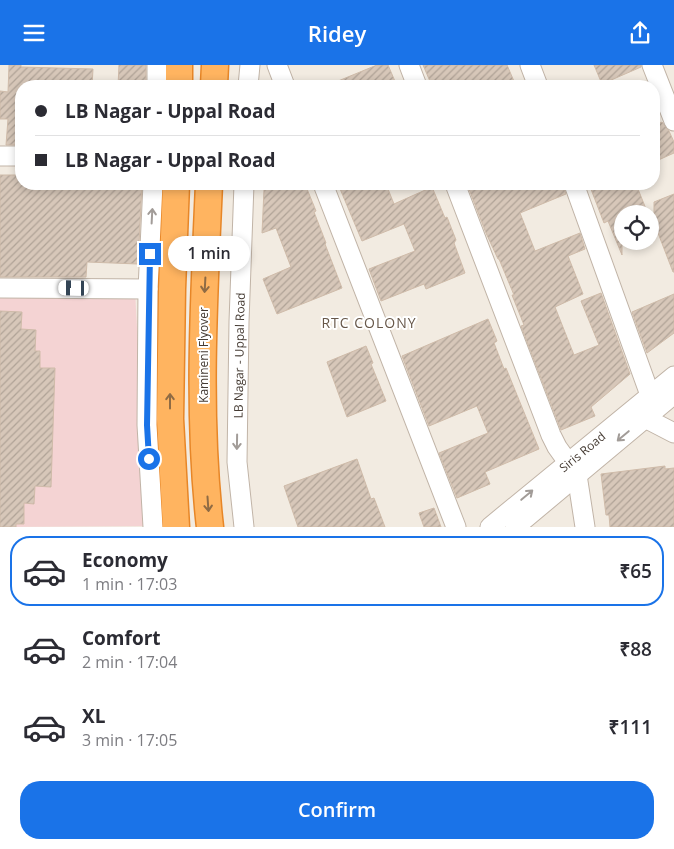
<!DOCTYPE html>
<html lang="en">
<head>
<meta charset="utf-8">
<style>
  body { margin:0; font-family:"Open Sans",sans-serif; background:#f7f7f7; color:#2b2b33; height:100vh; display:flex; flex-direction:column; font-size:19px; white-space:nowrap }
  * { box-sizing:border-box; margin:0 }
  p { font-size:16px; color:#7c7c81 }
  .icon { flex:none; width:28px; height:28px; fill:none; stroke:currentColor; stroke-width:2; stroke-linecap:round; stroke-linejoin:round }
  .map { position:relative; height:462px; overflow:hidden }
  .details { display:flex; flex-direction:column; background:#fff; flex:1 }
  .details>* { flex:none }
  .banner { position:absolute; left:15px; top:15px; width:645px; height:110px; border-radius:20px; box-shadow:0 2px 8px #0003; display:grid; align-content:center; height:110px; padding:0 20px; background:#fff }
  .fabs { position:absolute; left:614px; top:140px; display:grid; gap:10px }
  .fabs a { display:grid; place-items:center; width:45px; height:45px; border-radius:50%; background:#fff; box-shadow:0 2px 8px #0003; font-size:25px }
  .end { position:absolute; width:22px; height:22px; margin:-11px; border:6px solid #1a73e8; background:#fff; box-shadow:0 0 0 2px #fff }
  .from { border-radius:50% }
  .bubble { position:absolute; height:35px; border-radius:18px; background:#fff; box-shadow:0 2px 8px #0003; font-size:16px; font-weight:600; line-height:35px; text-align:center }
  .car { position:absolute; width:15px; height:30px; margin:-15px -8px; border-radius:6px; box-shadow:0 0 4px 1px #0007; background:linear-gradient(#fff 24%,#345 0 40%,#fff 0 76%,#345 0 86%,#fff 0) }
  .banner b { display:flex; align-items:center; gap:18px; height:48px; font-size:19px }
  .banner b+b { border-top:1px solid #e1e1e2 }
  .banner i { width:12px; height:12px; background:#2b2b33 }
  ul { padding:9px 0 0; list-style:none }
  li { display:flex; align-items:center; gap:15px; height:70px; margin:0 10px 8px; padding:0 10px; border:2px solid transparent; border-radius:20px }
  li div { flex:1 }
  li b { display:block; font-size:19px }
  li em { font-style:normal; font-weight:600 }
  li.selected { border-color:#1a73e8 }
  li>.icon { width:45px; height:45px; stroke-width:1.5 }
  .button { display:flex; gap:10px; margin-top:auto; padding:10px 20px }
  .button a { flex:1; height:58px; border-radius:20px; background:#1a73e8; color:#fff; font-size:20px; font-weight:600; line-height:58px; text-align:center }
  header { display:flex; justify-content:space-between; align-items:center; height:65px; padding:0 20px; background:#1a73e8; color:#fff; font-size:22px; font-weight:600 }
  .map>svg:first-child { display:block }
  .medical { fill:#f4d3d3 }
  .building { fill:url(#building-hatch); stroke:#cfbba9 }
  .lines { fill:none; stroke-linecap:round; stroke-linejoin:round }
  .minor-casing { stroke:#c1b4a7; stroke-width:21 }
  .highway-casing { stroke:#e78627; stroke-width:29 }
  .minor { stroke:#fff; stroke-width:19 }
  .highway { stroke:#ffb460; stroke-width:26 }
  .oneway { stroke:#a29c98 }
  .oneway2 { stroke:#8f6b44 }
  .route { stroke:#1a73e8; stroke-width:6 }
  .labels { text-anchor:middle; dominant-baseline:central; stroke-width:4; stroke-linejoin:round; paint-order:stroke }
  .street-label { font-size:12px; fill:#443a32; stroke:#fff }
  .neighbourhood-label { font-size:14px; letter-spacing:1px; fill:#675749; stroke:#fff }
</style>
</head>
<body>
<header><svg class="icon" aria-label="menu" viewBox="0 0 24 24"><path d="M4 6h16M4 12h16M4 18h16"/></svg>Ridey<svg class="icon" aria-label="share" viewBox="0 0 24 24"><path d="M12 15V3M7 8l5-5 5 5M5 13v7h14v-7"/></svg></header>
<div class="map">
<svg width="674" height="462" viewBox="0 0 674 462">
  <defs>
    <pattern id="building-hatch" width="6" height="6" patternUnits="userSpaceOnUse" patternTransform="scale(1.25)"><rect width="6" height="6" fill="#d7c7b9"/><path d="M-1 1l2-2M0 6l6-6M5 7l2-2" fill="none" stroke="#b0a397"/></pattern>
  </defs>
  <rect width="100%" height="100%" fill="#f2ebe1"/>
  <path class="medical" d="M0 223 135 226 148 461 0 462Z"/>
  <g class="building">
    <path d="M9 0H21V2L93 4 92 21H21V80H6L8 54H0V26L8 27Z"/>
    <path d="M119 0H146V21H118Z"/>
    <path d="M377 0H388L397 21H326Z"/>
    <path d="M423 0H507L516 21H432Z"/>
    <path d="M594 0H641V2L602 19Z"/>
    <path d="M662 57 669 66 674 77V88L654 97V61Z"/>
    <path d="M0 110H21V119H142L138 199 87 197 86 212H0Z"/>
    <path d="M267 119H305L316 146 314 147 326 178 325 179 342 223 277 249 263 214 291 202 276 163 262 168 264 125 267 124Z"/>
    <path d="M338 119H386L394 139 432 122 445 153 447 152 456 175 454 178 465 208 426 224 424 219 381 236 369 204 415 186 404 159 362 176Z"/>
    <path d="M467 119H563L566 129 520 148 535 186 580 168 585 184 568 191 583 229 555 242 574 290 599 280 581 236 601 228 630 309 591 342 595 351 561 365 521 261 524 260 512 230H514L499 194H498L486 168Z"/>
    <path d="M586 119H636L648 149H622V190L608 156 604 158 589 119 587 121Z"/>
    <path d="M674 129V207H673L658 168 654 170V137Z"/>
    <path d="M674 229V268L647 288 632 247Z"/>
    <path d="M0 246 22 247 21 264 36 265 35 286H40V303H55L51 422 35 421 34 439 24 438V459H16V462H0Z"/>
    <path d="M488 254 497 276 494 278 504 304 506 303 539 384 485 407 490 419 457 433 439 388 488 368 477 341 429 361 402 291Z"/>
    <path d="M366 281 373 298 371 299 386 336 347 352 327 297Z"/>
    <path d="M357 394 371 434 374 433 385 462H298L284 421Z"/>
    <path d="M665 401V404L674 403V462H610L609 450H606L601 409Z"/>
    <path d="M434 443 441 462H424L419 448Z"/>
  </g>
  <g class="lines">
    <defs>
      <g id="minor">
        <path d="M277 0 285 21"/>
        <path d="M409 0 417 21"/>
        <path d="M530 0 538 21"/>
        <path d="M652 0 674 56"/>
        <path d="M157 21V0"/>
        <path d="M248 21 250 0"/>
        <path d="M0 91H21"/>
        <path d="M153 119 148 224 147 360 153 462"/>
        <path d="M323 119 456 462"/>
        <path d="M455 119 551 370 557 382 577 410 585 462"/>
        <path d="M574 119 650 330"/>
        <path d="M0 223 148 224"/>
        <path d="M645 353 674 368"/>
        <path id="s1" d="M244 462 237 397 239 257 244 119"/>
        <path id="s2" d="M490 462 674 311"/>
        <path d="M515 462 674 329"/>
      </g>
      <g id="highway">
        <path d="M179 21V0"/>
        <path d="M214 21 215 0"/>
        <path d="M209 119C204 233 197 348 210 462"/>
        <path d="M176 462 170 354 172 224 176 119"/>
      </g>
    </defs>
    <use href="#minor" class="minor-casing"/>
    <use href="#highway" class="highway-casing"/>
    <use href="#minor" class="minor"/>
    <use href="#highway" class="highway"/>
  </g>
  <defs><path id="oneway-shaft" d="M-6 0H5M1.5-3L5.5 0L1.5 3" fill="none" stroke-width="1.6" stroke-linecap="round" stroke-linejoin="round" transform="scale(1.25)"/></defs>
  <g class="oneway">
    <use href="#oneway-shaft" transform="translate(152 151) rotate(-87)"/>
    <use href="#oneway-shaft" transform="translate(623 371) rotate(140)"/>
    <use href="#oneway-shaft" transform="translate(237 377) rotate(91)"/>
    <use href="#oneway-shaft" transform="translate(527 430) rotate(-40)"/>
  </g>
  <g class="oneway2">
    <use href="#oneway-shaft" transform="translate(205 220) rotate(93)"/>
    <use href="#oneway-shaft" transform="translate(170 336) rotate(-90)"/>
    <use href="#oneway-shaft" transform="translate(208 439) rotate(86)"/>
  </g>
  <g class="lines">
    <path class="route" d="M149 394 147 360 150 189"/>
  </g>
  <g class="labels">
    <g class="street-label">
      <text transform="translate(203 290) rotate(-90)">Kamineni Flyover</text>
      <text stroke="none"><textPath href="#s1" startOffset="172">LB Nagar - Uppal Road</textPath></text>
      <text stroke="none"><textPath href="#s2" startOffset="119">Siris Road</textPath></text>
    </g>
    <g class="neighbourhood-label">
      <text x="369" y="257">RTC COLONY</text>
    </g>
  </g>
</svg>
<div class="fabs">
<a><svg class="icon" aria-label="locate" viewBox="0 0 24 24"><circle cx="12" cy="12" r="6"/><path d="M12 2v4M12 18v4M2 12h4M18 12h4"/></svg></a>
</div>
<i class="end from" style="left:149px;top:394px"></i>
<i class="end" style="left:150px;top:189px"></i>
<div class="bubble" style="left:168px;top:171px;width:82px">1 min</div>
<i class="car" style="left:74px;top:223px;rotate:271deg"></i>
<div class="banner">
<b><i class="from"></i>LB Nagar - Uppal Road</b>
<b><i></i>LB Nagar - Uppal Road</b>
</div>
</div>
<section class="details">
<ul>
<li class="selected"><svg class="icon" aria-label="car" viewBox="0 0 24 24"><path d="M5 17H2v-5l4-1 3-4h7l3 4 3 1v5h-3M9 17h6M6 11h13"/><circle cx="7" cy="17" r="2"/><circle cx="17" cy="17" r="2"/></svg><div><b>Economy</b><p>1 min · 17:03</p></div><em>₹65</em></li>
<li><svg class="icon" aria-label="car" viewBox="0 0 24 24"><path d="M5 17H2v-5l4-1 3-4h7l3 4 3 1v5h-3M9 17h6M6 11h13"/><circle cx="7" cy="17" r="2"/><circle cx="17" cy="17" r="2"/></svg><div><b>Comfort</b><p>2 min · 17:04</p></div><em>₹88</em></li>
<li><svg class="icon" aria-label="car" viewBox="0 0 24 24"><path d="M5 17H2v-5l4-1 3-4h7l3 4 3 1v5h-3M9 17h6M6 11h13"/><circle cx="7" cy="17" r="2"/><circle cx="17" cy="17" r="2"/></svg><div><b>XL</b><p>3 min · 17:05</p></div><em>₹111</em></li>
</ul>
<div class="button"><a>Confirm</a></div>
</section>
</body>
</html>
